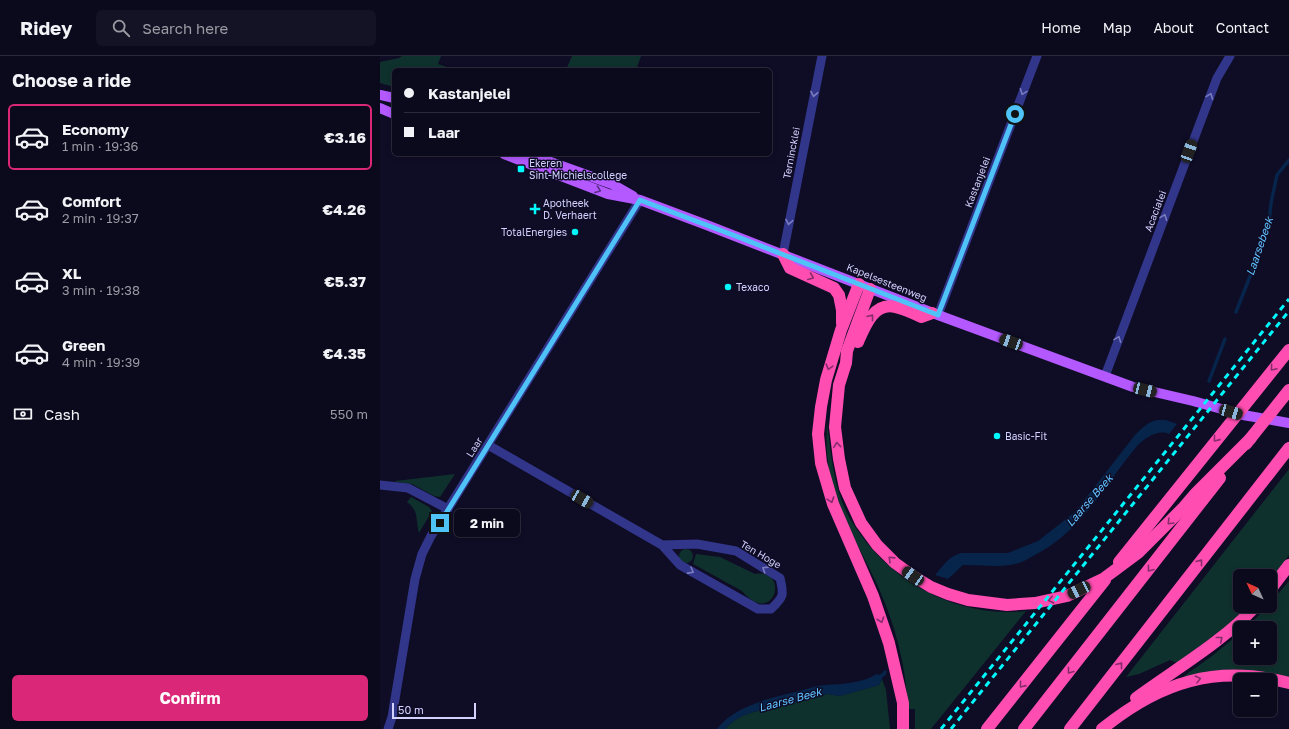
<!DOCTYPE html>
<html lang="en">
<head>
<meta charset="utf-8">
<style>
  body { margin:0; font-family:"Golos Text",sans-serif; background:#141225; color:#f1f3f6; height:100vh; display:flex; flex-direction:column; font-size:15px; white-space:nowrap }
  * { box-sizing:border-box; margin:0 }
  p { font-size:13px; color:#9a9aa3 }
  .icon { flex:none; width:22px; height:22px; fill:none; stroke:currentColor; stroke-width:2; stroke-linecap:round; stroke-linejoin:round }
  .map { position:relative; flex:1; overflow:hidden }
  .panel { display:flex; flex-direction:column; background:#0b091c; width:380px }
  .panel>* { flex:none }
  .hud { position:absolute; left:12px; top:12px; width:380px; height:88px; border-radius:6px; box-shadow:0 2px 6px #0003,0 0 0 1px #2b2a3b; display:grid; align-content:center; height:88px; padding:0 12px; background:#0b091c }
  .needle { width:26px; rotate:314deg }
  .tools { position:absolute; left:853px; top:513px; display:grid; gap:8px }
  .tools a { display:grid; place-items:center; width:44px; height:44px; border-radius:6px; background:#0b091c; box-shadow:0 2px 6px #0003,0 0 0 1px #2b2a3b; font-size:20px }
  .scale { position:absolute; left:12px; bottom:10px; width:84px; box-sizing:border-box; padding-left:4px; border:2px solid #d3d2ff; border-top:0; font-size:11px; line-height:14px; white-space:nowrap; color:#d3d2ff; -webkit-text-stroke:3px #0f0c26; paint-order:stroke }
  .end { position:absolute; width:18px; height:18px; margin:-9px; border:5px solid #4fc3f7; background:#111; box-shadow:0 0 0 2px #111 }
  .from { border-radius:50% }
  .bubble { position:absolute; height:28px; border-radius:6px; background:#0b091c; box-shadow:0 2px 6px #0003,0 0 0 1px #2b2a3b; font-size:13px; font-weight:700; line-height:28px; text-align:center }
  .car { position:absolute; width:12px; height:24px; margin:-12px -6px; border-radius:5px; box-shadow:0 0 3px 1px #0007; background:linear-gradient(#222 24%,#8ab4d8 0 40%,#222 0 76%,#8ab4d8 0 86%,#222 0) }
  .hud b { display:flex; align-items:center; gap:14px; height:38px; font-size:15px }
  .hud b+b { border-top:1px solid #2b2a3b }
  .hud i { width:10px; height:10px; background:#f1f3f6 }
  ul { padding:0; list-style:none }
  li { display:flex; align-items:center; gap:12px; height:66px; margin:0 8px 6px; padding:0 4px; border:2px solid transparent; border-radius:6px }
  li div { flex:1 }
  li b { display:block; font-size:15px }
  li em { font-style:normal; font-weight:700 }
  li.current { border-color:#db2777 }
  li>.icon { width:36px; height:36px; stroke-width:1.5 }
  h2 { padding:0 12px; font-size:18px; line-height:48px }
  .pay { display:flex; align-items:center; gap:10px; height:44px; padding:0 12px; font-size:15px }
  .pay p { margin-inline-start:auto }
  .cta { display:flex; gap:8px; margin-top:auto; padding:8px 12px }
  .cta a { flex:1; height:46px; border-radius:6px; background:#db2777; color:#fff; font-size:16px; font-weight:700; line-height:46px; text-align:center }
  header { display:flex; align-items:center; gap:24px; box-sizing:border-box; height:56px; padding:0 20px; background:#0b091c; border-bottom:1px solid #2b2a3b }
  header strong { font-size:19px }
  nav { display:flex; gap:22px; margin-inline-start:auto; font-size:14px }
  .search { width:280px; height:36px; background:#141225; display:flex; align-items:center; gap:10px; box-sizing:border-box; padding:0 14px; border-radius:6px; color:#9a9aa3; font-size:15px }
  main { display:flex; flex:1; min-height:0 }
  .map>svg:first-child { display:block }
  .green { fill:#0f312d }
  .water { fill:#07254b }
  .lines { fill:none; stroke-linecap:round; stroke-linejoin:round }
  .stream { stroke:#07254b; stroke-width:3.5 }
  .street { stroke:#32368a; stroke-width:9 }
  .primary { stroke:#b359ff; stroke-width:10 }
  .highway { stroke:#ff4db1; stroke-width:12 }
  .rail { stroke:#00f8fd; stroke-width:3; stroke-dasharray:6 5; stroke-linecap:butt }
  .oneway { stroke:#7a7cbf }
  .oneway2 { stroke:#592f88 }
  .oneway3 { stroke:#872c6c }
  .route { stroke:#4fc3f7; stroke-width:5 }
  .poi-dot { fill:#00f8fd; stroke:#0f0c26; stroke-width:1.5 }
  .labels { text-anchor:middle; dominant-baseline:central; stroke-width:3; stroke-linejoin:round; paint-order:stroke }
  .street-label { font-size:10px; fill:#d3d2ff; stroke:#0f0c26 }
  .poi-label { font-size:10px; fill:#d3d2ff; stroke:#0f0c26; text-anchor:start }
  .water-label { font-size:11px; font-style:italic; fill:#60c2ff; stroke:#0f0c26 }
</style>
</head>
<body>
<header>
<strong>Ridey</strong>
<div class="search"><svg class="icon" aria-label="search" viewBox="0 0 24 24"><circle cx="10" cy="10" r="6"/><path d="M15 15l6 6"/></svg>Search here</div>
<nav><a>Home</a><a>Map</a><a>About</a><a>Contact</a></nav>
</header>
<main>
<section class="panel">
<h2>Choose a ride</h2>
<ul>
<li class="current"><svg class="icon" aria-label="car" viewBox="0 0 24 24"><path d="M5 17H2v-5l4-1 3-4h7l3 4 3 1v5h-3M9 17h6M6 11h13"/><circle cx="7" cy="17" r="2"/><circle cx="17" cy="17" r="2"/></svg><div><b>Economy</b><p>1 min · 19:36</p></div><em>€3.16</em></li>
<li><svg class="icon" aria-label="car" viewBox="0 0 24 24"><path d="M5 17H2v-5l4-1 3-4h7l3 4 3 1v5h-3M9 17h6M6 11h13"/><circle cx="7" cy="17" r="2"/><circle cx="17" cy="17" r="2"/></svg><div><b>Comfort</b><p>2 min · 19:37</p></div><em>€4.26</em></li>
<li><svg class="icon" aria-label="car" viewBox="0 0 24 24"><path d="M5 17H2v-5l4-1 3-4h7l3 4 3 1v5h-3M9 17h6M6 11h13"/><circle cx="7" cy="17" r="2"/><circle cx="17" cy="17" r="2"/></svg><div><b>XL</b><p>3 min · 19:38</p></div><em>€5.37</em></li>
<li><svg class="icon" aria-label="car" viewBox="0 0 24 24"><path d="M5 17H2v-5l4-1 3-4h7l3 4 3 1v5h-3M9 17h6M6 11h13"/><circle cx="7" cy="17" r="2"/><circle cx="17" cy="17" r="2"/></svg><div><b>Green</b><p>4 min · 19:39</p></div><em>€4.35</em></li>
</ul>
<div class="pay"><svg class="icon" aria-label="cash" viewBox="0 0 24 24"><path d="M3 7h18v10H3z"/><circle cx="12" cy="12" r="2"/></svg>Cash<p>550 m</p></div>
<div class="cta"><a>Confirm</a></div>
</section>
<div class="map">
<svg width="909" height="673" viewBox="0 0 909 673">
  <rect width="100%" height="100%" fill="#0f0c26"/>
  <g class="green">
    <path d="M22 0H61L58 8 67 11 66 14H14V31L0 27V6L19 2Z"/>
    <path d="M192 0H261L256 14H186Z"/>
    <path d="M447 366C451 397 453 429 467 457 501 521 573 563 646 555L551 673H535V653H528C526 609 515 567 496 526 484 501 470 476 459 450 448 423 445 394 447 366Z"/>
    <path d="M909 413V499L890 525V520H860V550H868L852 566 797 607 790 604 759 618 746 621Z"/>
    <path d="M75 418 60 441 54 440 32 428 16 426 15 425Z"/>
    <path d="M31 441 49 451 52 455 39 477C35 464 40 456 27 446Z"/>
    <circle cx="306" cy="500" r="7"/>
    <path d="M316 498 340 501 375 518C411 512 394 573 362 535L313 508Z"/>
    <path d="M909 525V622L804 621V620L832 600 860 577V602H890V572H866L888 550H890V547Z"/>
    <path d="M502 623 506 634 510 673H345C362 655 380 655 402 650 415 647 429 643 442 639L447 638 460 640 499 629Z"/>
  </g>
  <g class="water">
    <path d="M777 364H786L797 368 789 378C778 373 765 382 757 390 752 396 747 403 742 409 724 433 707 460 684 479 673 489 659 497 646 504 627 514 604 508 583 509L568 523 555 519C563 510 568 501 581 497H628L658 485 695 456 755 379C762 372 768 366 777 364Z"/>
    <path d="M497 618 502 620V623L499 629 460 640 447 638 442 639C429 643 415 647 402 650 380 655 362 655 345 673H337C355 649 392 642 419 635 428 633 438 629 446 629 463 628 482 627 497 618Z"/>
  </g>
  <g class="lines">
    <g class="stream">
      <path d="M856 256 878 200 889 166 891 147 897 119 909 104"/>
      <path d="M829 325 845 283"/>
      <path d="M498 622 504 618 505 616"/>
    </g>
    <g class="street">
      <path d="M403 198 442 0"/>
      <path d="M558 259 657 0"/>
      <path d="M725 320 826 51 837 22 850 0"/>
      <path d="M108 389 282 489 300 509 378 553H391C404 541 404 539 400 522L356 495 317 488 282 489"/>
      <path d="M0 429 28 432 68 453"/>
      <path d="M8 673 12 661 35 523 42 498 51 480 260 144"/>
    </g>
    <g class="primary">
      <path d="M0 39 14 42"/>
      <path d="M0 52 14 58"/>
      <path d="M124 98 228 138 260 144 324 168 558 259 753 331 813 345 863 359 909 367"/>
      <path d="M148 98 232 128 253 140"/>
    </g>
    <g class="highway">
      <path d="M403 198 410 212 454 232 459 239 462 254V267"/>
      <path d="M479 228 461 274 446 324 441 351 438 378 441 407 453 448 493 540 509 587 523 647V673"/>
      <path d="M490 233 467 295 466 307 459 329 455 371 459 403 465 432 481 467 497 489 515 507 533 520 551 531 568 538 588 544 627 549 655 547 687 540 723 523 758 497 804 451 816 437 871 382"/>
      <path d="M478 286C485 270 494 246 515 251 524 253 533 257 541 261L552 257"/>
      <path d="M866 388 909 334"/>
      <path d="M739 506 909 294"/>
      <path d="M890 534 909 509"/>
      <path d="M756 642C797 612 841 587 876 550"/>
      <path d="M607 673 725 524"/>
      <path d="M644 673 840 422"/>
      <path d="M690 673 909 392"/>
      <path d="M722 673C780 626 836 608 909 627"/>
    </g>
    <g class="rail">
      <path d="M561 673 909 243"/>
      <path d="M571 673 909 255"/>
    </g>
  </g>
  <defs><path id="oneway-chevron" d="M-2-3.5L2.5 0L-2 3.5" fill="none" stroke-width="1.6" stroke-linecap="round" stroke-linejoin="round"/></defs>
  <g class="oneway">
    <use href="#oneway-chevron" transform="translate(643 36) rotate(111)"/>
    <use href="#oneway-chevron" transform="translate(434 38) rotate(101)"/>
    <use href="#oneway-chevron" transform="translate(830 40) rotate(-69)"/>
    <use href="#oneway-chevron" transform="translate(784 161) rotate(-69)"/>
    <use href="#oneway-chevron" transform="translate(409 166) rotate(101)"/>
    <use href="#oneway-chevron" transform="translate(738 283) rotate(-69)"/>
    <use href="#oneway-chevron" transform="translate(385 513) rotate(-148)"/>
    <use href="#oneway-chevron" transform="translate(311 515) rotate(29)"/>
  </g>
  <use class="oneway2" href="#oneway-chevron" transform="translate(218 134) rotate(21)"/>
  <g class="oneway3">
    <use href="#oneway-chevron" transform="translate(431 221) rotate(23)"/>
    <use href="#oneway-chevron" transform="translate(491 261) rotate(-52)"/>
    <use href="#oneway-chevron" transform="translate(449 311) rotate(106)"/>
    <use href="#oneway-chevron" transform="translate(893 312) rotate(130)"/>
    <use href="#oneway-chevron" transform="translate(836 383) rotate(129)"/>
    <use href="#oneway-chevron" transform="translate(457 389) rotate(-96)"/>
    <use href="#oneway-chevron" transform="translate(451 444) rotate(72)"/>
    <use href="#oneway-chevron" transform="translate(790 466) rotate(135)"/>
    <use href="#oneway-chevron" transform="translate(511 503) rotate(-136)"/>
    <use href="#oneway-chevron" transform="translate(820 506) rotate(-52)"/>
    <use href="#oneway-chevron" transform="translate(770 513) rotate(128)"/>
    <use href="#oneway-chevron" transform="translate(671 544) rotate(167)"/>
    <use href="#oneway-chevron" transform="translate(501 564) rotate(71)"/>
    <use href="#oneway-chevron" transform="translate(840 583) rotate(-39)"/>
    <use href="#oneway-chevron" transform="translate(740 609) rotate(-52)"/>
    <use href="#oneway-chevron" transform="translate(690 615) rotate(128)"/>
    <use href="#oneway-chevron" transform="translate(818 623) rotate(-14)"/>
    <use href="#oneway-chevron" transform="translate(642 629) rotate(129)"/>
  </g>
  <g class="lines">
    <path class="route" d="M60 467 260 144 353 179 558 259 635 58"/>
  </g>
  <g class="poi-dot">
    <rect x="137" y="109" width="8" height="8" rx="2"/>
    <path d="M153 147h4v4h4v4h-4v4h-4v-4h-4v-4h4z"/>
    <circle cx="195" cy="176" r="4"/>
    <circle cx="348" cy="231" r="4"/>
    <circle cx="617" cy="380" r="4"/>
  </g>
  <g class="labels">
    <g class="street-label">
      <text transform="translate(411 97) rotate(-79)">Ternincklei</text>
      <text transform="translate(597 126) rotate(-69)">Kastanjelei</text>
      <text transform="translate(775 155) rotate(-69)">Acacialei</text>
      <text transform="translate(507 226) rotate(22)">Kapelsesteenweg</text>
      <text transform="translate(94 391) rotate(-58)">Laar</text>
      <text transform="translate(381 498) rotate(30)">Ten Hoge</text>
    </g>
    <g class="poi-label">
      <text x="149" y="107">Ekeren<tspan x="149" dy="12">Sint-Michielscollege</tspan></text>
      <text x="163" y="147">Apotheek<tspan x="163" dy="12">D. Verhaert</tspan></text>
      <text x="187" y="176" text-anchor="end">TotalEnergies</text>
      <text x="356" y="231">Texaco</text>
      <text x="625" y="380">Basic-Fit</text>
    </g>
    <g class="water-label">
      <text transform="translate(879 190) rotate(-71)">Laarsebeek</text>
      <text transform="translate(709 444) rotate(-49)">Laarse Beek</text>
      <text transform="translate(410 643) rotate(-15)">Laarse Beek</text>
    </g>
  </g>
</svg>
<div class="tools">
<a><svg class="needle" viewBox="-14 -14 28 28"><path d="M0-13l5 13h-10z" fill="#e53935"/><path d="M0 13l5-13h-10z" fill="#9a9aa3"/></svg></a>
<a>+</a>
<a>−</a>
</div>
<div class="scale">50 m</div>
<i class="end from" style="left:635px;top:58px"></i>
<i class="end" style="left:60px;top:467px"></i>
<div class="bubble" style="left:74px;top:453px;width:66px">2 min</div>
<i class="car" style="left:809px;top:95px;rotate:20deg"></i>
<i class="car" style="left:631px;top:286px;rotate:290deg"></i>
<i class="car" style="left:765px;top:334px;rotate:104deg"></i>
<i class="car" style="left:851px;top:356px;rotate:106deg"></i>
<i class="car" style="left:202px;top:443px;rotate:120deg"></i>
<i class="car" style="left:533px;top:520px;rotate:305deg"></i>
<i class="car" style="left:699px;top:534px;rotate:244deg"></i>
<div class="hud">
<b><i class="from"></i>Kastanjelei</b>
<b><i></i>Laar</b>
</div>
</div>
</main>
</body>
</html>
